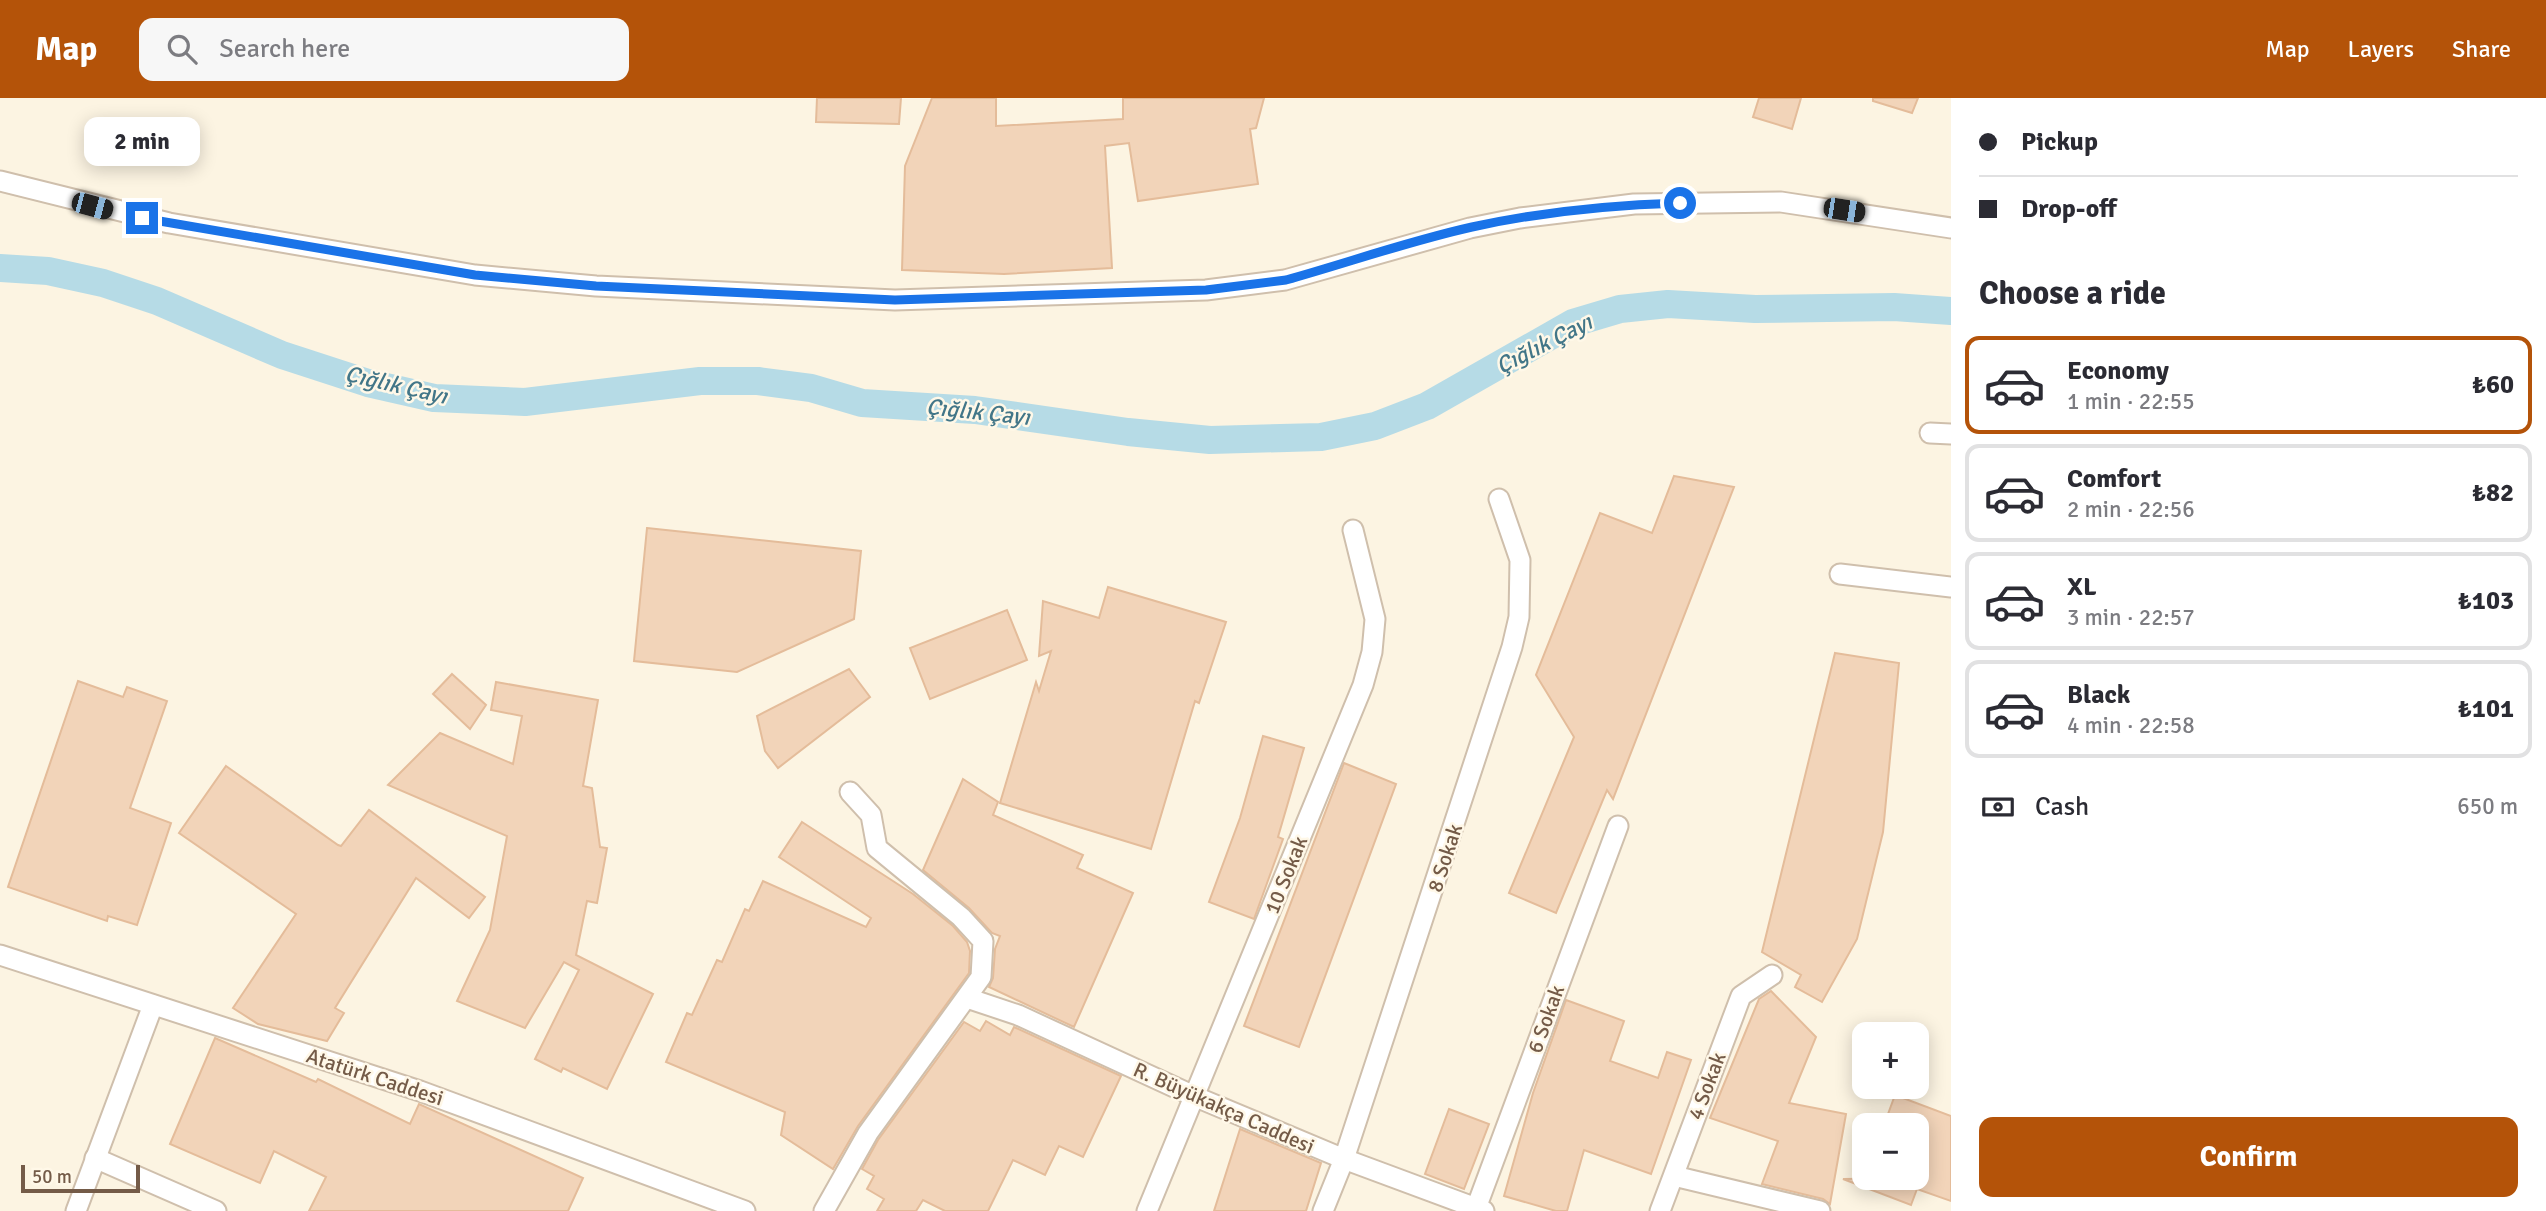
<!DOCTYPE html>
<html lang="en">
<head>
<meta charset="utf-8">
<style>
  body { margin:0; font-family:Signika,sans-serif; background:#f7f7f7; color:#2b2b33; height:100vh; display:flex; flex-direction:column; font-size:26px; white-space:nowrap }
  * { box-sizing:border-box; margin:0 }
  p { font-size:23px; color:#7c7c81 }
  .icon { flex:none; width:38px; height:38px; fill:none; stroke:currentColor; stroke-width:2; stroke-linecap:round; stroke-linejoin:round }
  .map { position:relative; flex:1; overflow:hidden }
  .sheet { display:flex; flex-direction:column; background:#fff; width:595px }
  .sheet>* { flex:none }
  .top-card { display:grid; align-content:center; height:154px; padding:0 28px; background:#fff }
  .fabs { position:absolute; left:1852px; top:924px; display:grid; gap:14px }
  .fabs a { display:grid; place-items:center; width:77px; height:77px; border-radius:14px; background:#fff; box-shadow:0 4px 18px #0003; font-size:35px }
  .scale { position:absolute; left:21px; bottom:18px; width:119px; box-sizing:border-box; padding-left:7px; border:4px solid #745b48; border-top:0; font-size:19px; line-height:24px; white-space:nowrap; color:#745b48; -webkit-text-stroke:5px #fff8e8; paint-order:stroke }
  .end { position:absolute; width:32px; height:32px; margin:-16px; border:9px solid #1a73e8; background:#fff; box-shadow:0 0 0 4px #fff }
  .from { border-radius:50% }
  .bubble { position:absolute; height:49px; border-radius:14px; background:#fff; box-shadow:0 4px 18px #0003; font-size:23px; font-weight:700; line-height:49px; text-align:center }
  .car { position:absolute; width:21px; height:42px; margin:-21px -10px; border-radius:9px; box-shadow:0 0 5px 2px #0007; background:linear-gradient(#222 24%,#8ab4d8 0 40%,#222 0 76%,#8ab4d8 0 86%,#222 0) }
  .top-card b { display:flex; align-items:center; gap:24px; height:66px; font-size:26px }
  .top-card b+b { border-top:2px solid #e1e1e2 }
  .top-card i { width:18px; height:18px; background:#2b2b33 }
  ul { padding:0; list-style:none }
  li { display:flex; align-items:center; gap:21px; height:98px; margin:0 14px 10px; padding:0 14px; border:4px solid #e1e1e2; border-radius:14px }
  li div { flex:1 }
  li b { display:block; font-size:26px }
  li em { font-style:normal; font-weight:700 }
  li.on { border-color:#b45309 }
  li>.icon { width:63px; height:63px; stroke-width:1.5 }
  h2 { padding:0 28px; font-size:32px; line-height:84px }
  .pay { display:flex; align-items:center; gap:18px; height:77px; padding:0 28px; font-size:26px }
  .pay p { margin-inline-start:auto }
  .primary-button { display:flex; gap:14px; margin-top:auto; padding:14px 28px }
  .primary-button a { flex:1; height:80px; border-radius:14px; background:#b45309; color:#fff; font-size:28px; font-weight:700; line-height:80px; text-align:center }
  header { display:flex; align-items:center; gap:42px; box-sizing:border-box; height:98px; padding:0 35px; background:#b45309; color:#fff }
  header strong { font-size:33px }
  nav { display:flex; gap:38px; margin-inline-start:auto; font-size:24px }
  .search { width:490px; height:63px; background:#f7f7f7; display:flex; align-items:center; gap:18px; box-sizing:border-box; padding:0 24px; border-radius:14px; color:#7c7c81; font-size:26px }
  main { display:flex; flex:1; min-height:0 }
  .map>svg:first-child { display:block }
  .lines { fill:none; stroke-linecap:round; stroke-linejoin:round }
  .river { stroke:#b6dbe6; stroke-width:28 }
  .building { fill:#f2d4b9; stroke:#e4bc9a; stroke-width:2 }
  .minor-casing { stroke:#cfbfac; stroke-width:23 }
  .minor { stroke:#fff; stroke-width:19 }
  .route { stroke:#1a73e8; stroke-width:9 }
  .labels { text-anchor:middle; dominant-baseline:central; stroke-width:5; stroke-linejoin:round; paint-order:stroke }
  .street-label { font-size:21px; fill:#745b48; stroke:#fff8e8 }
  .water-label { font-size:23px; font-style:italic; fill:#427688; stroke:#fff8e8 }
</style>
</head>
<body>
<header>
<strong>Map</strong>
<div class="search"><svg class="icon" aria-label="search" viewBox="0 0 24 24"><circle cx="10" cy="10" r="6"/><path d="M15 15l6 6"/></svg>Search here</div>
<nav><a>Map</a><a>Layers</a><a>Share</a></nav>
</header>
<main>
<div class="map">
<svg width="1951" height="1113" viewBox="0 0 1951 1113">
  <rect width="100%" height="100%" fill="#fcf4e2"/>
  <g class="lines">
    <path class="river" d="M0 170 48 173 103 185 157 203 282 257 368 285 434 300 525 304 700 283H758L811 290 862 305 975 312 1128 334 1210 342 1321 339 1375 328 1427 308 1573 225 1620 211 1668 206 1755 211 1894 209 1951 213"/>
  </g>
  <g class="building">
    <path d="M817 0H901L899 26 816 24Z"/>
    <path d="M932 0H996V28L1123 21V0H1264L1256 30 1250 31 1258 86 1138 103 1129 45 1105 48 1112 170 1004 176 902 172 905 68Z"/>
    <path d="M1759 0H1801L1792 31 1753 19Z"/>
    <path d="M1873 0H1918L1912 15 1873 3Z"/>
    <path d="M1674 378 1734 389 1613 701 1607 692 1556 815 1509 795 1574 639 1536 577 1600 415 1652 435Z"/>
    <path d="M647 430 861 453 854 521 737 574 634 563Z"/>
    <path d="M1108 489 1226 524 1199 605 1195 603 1151 751 1000 705 1036 584 1039 593 1051 553 1039 558 1043 503 1099 520Z"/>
    <path d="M1007 512 1027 562 930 601 910 550Z"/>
    <path d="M1835 555 1899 565 1883 734 1857 841 1822 904 1795 889 1801 877 1762 854Z"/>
    <path d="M849 571 870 599 778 670 765 653 757 618Z"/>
    <path d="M452 576 486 607 470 631 433 596Z"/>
    <path d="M78 583 123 599 127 589 167 603 130 710 171 725 137 827 108 818 107 823 8 789Z"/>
    <path d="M496 584 598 602 583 688 592 690 600 749 607 750 597 805 587 803 576 857 653 896 607 991 563 970 561 974 535 961 579 872 564 864 525 930 457 903 490 832 507 738 388 687 440 635 513 666 522 618 491 612Z"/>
    <path d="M1263 638 1304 650 1278 739 1283 741 1254 821 1209 804 1240 720Z"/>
    <path d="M1344 665 1396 686 1299 949 1244 928Z"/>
    <path d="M226 668 338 747 341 748 369 712 485 799 469 820 416 780 335 910 344 915 327 943 258 926 233 910 296 816 179 735Z"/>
    <path d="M963 681 998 704 993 717 1083 757 1077 770 1133 795 1074 929 989 889 993 880 995 851 1000 838 992 835 969 810 923 772Z"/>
    <path d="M802 724 913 796 953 828 967 844 970 853 969 875 858 1028 833 1071 781 1037 785 1014 666 964 687 915 692 917 717 862 722 864 745 811 749 813 763 783 866 829 871 820 779 759Z"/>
    <path d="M1771 893 1816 939 1789 1005 1846 1016 1830 1106 1823 1101 1762 1086 1778 1043 1710 1020 1759 901Z"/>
    <path d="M1566 902 1624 923 1610 963 1658 980 1667 954 1691 962 1651 1076 1584 1052 1567 1113H1556L1504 1098 1533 995Z"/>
    <path d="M986 923 1010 937 1014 929 1121 978 1083 1059 1059 1048 1045 1077 1013 1062 988 1113H945L923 1102 916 1113H877L884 1101 867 1091 874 1078 862 1071 878 1042 964 924 980 933Z"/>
    <path d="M215 940 316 984 318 981 410 1026 419 1006 583 1080 568 1113H309L326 1079 274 1053 260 1085 170 1046Z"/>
    <path d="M1895 997 1951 1018V1103L1917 1091 1911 1107 1843 1081 1916 1080V1027H1884Z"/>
    <path d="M1449 1011 1489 1026 1464 1091 1425 1076Z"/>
    <path d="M1240 1031 1321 1065 1306 1113H1214Z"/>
  </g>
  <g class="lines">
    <defs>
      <g id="minor">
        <path d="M0 83 169 125 475 177 596 188 895 202 1206 192 1285 182 1470 130 1520 120 1634 106 1781 104 1951 130"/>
        <path d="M1930 335 1951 336"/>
        <path d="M1840 476 1951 489"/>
        <path d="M0 857 420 993 745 1113"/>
        <path d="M967 900 1018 917 1196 999 1344 1061 1484 1113"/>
        <path d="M95 1060 216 1113"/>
        <path d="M1674 1078 1820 1113"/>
        <path d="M76 1113 153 907"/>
        <path d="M824 1113 868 1035 981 879 983 843 961 819 877 750 871 717 850 694"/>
        <path d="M1147 1113 1363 587 1372 554 1375 521 1353 432"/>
        <path d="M1323 1113 1344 1061 1512 549 1519 519 1520 462 1499 401"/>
        <path d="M1475 1113 1618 728"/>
        <path d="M1660 1113 1741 898 1772 877"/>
      </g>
    </defs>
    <use href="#minor" class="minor-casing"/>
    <use href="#minor" class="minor"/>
  </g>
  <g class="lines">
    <path class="route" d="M142 120 475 177 596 188 895 202 1206 192 1286 182C1347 165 1409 143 1472 129 1540 114 1611 107 1680 105"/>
  </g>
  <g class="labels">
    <g class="street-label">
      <text transform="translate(1445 760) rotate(-72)">8 Sokak</text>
      <text transform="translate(1286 777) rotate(-68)">10 Sokak</text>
      <text transform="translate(1546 921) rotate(-70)">6 Sokak</text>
      <text transform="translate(375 979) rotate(18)">Atatürk Caddesi</text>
      <text transform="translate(1707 988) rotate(-69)">4 Sokak</text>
      <text transform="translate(1224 1010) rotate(24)">R. Büyükakça Caddesi</text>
    </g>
    <g class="water-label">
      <text transform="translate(1544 246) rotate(-27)">Çığlık Çayı</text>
      <text transform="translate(396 287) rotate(13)">Çığlık Çayı</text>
      <text transform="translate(978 314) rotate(6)">Çığlık Çayı</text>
    </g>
  </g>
</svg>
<div class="fabs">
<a>+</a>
<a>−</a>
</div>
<div class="scale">50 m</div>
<i class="end from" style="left:1680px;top:105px"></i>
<i class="end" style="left:142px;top:120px"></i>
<div class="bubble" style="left:84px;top:19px;width:116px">2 min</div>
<i class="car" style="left:92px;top:108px;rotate:105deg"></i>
<i class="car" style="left:1844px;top:112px;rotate:99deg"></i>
</div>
<section class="sheet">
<div class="top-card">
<b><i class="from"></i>Pickup</b>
<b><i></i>Drop-off</b>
</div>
<h2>Choose a ride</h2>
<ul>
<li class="on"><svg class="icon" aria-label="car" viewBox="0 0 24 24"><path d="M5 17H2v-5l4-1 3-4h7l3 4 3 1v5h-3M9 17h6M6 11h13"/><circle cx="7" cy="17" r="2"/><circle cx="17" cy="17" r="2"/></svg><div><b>Economy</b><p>1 min · 22:55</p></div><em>₺60</em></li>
<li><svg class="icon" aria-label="car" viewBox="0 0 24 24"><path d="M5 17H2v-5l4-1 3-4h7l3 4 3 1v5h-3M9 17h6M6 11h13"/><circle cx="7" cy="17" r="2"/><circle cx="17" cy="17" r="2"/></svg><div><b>Comfort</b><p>2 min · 22:56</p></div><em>₺82</em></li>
<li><svg class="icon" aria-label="car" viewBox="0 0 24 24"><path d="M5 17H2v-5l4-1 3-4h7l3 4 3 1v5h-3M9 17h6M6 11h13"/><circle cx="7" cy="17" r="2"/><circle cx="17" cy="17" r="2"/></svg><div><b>XL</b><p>3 min · 22:57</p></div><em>₺103</em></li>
<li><svg class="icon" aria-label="car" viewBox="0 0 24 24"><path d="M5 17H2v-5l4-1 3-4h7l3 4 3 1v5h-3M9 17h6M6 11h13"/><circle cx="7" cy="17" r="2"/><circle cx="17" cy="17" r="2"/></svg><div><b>Black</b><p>4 min · 22:58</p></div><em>₺101</em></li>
</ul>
<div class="pay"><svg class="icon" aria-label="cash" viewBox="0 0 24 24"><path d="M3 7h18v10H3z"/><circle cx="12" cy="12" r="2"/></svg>Cash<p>650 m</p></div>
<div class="primary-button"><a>Confirm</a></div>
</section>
</main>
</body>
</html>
